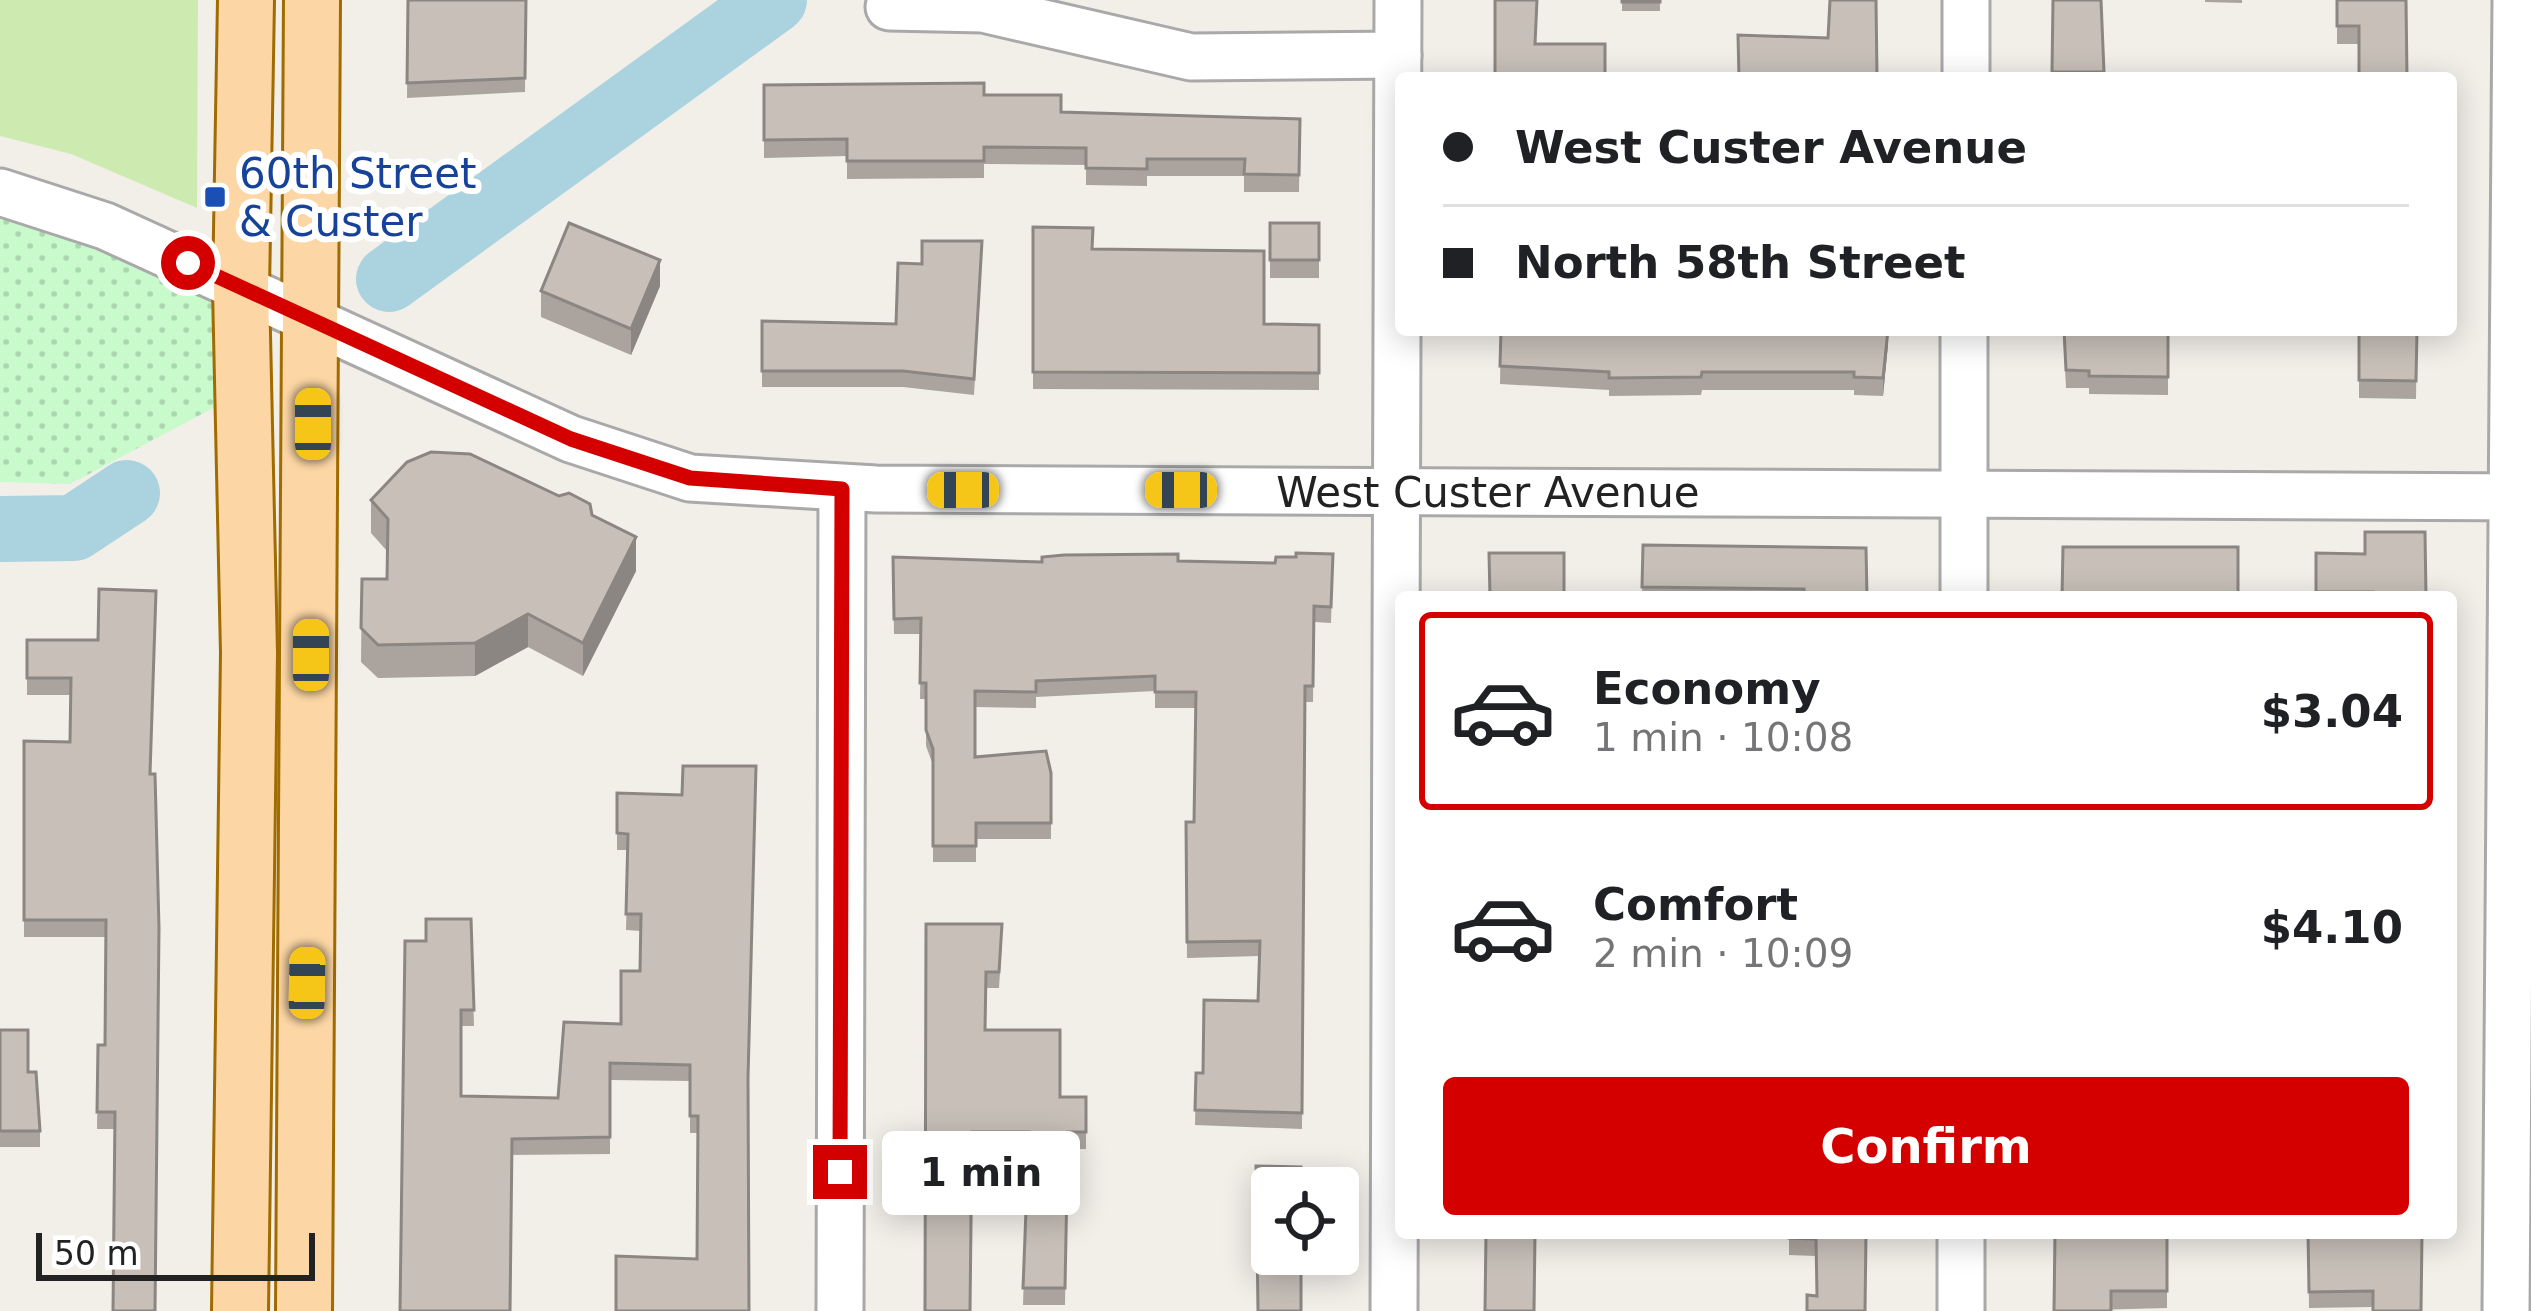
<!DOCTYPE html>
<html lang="en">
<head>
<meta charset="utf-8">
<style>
  body { margin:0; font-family:"DejaVu Sans",sans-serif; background:#f6f6f6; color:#202124; height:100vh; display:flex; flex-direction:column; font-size:45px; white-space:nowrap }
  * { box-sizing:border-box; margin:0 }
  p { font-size:39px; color:#757577 }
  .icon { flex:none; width:66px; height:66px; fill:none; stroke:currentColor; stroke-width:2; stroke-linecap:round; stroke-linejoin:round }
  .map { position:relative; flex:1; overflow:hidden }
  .details { position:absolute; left:1395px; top:591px; width:1062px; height:648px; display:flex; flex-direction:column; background:#fff; border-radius:12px; box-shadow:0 6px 30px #0003 }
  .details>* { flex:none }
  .top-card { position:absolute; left:1395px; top:72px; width:1062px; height:264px; border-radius:12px; box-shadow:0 6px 30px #0003; display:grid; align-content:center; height:264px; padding:0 48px; background:#fff }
  .fabs { position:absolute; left:1251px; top:1167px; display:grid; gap:24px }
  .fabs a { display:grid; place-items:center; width:108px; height:108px; border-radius:12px; background:#fff; box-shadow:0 6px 30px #0003; font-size:60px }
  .scale { position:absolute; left:36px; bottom:30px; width:279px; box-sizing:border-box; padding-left:12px; border:6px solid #222; border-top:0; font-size:33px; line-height:42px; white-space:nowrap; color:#222; -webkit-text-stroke:9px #fff; paint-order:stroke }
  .end { position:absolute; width:54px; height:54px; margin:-27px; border:15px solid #d40000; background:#fff; box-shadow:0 0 0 6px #fff }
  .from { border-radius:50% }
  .bubble { position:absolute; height:84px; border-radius:12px; background:#fff; box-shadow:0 6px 30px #0003; font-size:39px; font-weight:600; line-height:84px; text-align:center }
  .car { position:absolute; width:36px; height:72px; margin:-36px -18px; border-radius:15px; box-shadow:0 0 9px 3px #0007; background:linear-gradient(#f5c518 24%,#345 0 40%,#f5c518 0 76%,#345 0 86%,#f5c518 0) }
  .top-card b { display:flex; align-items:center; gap:42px; height:114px; font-size:45px }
  .top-card b+b { border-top:3px solid #e0e0e0 }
  .top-card i { width:30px; height:30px; background:#202124 }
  ul { padding:21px 0 0; list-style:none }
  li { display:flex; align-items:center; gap:36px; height:198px; margin:0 24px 18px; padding:0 24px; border:6px solid transparent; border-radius:12px }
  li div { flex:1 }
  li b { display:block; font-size:45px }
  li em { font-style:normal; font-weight:600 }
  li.active { border-color:#d40000 }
  li>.icon { width:108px; height:108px; stroke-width:1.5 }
  .button { display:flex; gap:24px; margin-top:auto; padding:24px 48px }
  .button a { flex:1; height:138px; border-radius:12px; background:#d40000; color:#fff; font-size:48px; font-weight:600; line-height:138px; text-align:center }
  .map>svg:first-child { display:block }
  .grass { fill:#cdebb0 }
  .park { fill:url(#park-dots) }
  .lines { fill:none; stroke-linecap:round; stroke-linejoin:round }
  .river { stroke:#aad3df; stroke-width:66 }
  .minor-casing { stroke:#a9a9a9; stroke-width:51 }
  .major-casing { stroke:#a06b00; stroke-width:60 }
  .minor { stroke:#fff; stroke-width:45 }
  .major { stroke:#fcd6a4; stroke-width:54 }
  .wall { fill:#aba49e }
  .shaded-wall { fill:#8b8681 }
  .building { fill:#c7bfb8; stroke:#8b8681; stroke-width:3 }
  .route { stroke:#d40000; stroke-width:15 }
  .transit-dot { fill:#1a4fb4; stroke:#fff; stroke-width:4.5 }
  .labels { text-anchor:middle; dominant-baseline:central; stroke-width:12; stroke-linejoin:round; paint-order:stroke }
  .transit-label { font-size:42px; fill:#164399; stroke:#fff; text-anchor:start }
  .street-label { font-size:42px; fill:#222; stroke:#fff }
</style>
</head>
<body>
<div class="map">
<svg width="2531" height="1311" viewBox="0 0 2531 1311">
  <defs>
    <pattern id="park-dots" width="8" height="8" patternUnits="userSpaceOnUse" patternTransform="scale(3)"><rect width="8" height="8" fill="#c8facc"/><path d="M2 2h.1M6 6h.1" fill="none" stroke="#acd6af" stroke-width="1.8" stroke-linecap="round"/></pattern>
  </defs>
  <rect width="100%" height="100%" fill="#f2efe9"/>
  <path class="grass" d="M0 0H198L197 208 71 154 0 136Z"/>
  <path class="park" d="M0 212 105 245 219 303V405L70 484 0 482Z"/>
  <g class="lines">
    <g class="river">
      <path d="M389 279 774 0"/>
      <path d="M0 529 74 528 127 493"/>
    </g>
    <defs>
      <g id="minor">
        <path d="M889 7 983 9 1191 57 1398 55"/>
        <path d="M1966 78V0"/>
        <path d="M0 192 105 226 571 439 690 478 876 489 2531 497"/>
        <path d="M1964 597V330"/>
        <path d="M840 1311 842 489"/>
        <path d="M1394 1311 1398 0"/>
        <path d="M1961 1311V1233"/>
        <path d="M2506 1311 2516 0"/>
      </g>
      <g id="major">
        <path d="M240 1311 249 653 241 289 246 0"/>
        <path d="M304 1311 312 0"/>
      </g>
    </defs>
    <use href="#minor" class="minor-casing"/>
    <use href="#major" class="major-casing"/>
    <use href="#minor" class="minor"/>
    <use href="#major" class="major"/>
  </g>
  <g class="wall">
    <path d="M408 0H526L525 92 407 98Z"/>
    <rect x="1622" y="0" width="38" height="11"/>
    <path d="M2053 0H2101L2104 78H2052Z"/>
    <path d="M2205 0H2242V3L2205 2Z"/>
    <path d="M2337 0 2407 78 2359 44H2337Z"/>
    <path d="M764 85 984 95 1061 112 1300 119 1299 192H1244V176H1147V186L1086 185V165L984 164V178L847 179V156L764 158Z"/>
    <rect x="1270" y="223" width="49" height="55"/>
    <path d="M1033 227 1093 249 1264 324 1319 325V390L1033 389Z"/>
    <path d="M982 257 974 395 903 387H762V321L896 324 922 264Z"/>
    <path d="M660 286 631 355 541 317V291Z"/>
    <path d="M1501 330 1888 344 1883 396 1854 395V390H1702L1701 395 1609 396V390L1500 384Z"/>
    <path d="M2063 330H2168V395L2089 394V388H2066Z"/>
    <path d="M2359 330H2417L2416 399 2359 398Z"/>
    <path d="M371 500 592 515 636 571 583 676 528 647 475 676 378 678 361 662 362 579H387V551L371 533Z"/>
    <path d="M1643 545 1867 597H1642Z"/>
    <path d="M2238 547V597H2062Z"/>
    <path d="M2316 553 2426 597H2316Z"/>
    <path d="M1333 554 1331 623 1314 622 1313 702H1305L1302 1129 1195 1125 1196 1073H1203L1258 1001 1260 956 1187 958 1186 822H1194L1196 708H1155V691L1036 697V708L975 707V757L1051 773V839H976V862H933V765L926 746V699H920L921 634H894L893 557 1042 562 1275 563 1296 557Z"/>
    <path d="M27 640H98L115 1129H97L98 1045H105L106 937H24V741L70 742 71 695H27Z"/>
    <path d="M756 766 697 1259 698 1133H690V1081L610 1080V1154L512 1155 510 1311 426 941 471 919 474 1026H461V1096L558 1098 621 1024 640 971 641 931 626 930 628 850H617V793L682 795Z"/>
    <path d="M926 924 1002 940 999 988H986L985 1030 1060 1097H1086V1149H1068L1065 1305H1023L1028 1149H972Z"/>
    <path d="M0 1030 28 1072 40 1131V1147H0Z"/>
    <path d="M1789 1233H1866L1816 1296V1256L1789 1255Z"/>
    <path d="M2167 1233V1308L2054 1311Z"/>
    <path d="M2308 1233H2422L2373 1307 2309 1308Z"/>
  </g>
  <g class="shaded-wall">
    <path d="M660 260V286L631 355V329Z"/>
    <path d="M1888 330V344L1883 396V378Z"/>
    <path d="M636 537V571L583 676V643Z"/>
    <path d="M528 614V647L475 676V643Z"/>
  </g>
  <g class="building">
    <path d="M408 0H526L525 78 407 83Z"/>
    <path d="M1495 0H1537L1535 44H1605V78H1495Z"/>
    <rect x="1622" y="0" width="38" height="2"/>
    <path d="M1830 0H1876L1877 78H1739L1738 35 1828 38Z"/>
    <path d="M2053 0H2101L2104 72H2052Z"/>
    <path d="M2337 0H2406L2407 78H2359V26H2337Z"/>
    <path d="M984 83V95H1061V112L1300 119 1299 175 1244 174 1245 159H1147V169L1086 168V148L984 147V161H847V139L764 140V85Z"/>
    <path d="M569 223 660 260 631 329 541 291Z"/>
    <rect x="1270" y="223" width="49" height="37"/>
    <path d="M1033 227 1093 228 1092 249 1264 251V324L1319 325V373L1033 372Z"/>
    <path d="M922 241H982L974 379 903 371H762V321L896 324 898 263 922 264Z"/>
    <path d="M1501 330H1888L1883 378 1854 377V372H1702L1701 377 1609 378V372L1500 366Z"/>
    <path d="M2064 330H2168V377L2089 376V371L2066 370Z"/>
    <path d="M2359 330H2417L2416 381 2359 380Z"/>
    <path d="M431 452 470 454 559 496 569 493 590 504 592 515 636 537 583 643 528 614 475 643 378 645 361 628 362 579H387L388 519 371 500 407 462Z"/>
    <path d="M2365 532H2425L2426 597H2373V592H2316V553L2365 554Z"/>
    <path d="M1643 545 1866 548 1867 597 1804 596V589L1642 587Z"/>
    <path d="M2063 547H2238V594L2062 597Z"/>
    <path d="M1296 553 1333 554 1331 607 1314 606 1313 686H1305L1302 1113 1195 1110 1196 1073H1203L1204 1000 1258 1001 1260 941 1187 942 1186 822H1194L1196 692H1155V676L1036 681V692L975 691V757L1046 751 1051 773V823H976V846H933V749L926 730V683H920L921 618 894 619 893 557 1042 562V557L1064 555 1178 554V561L1275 563 1276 557H1296Z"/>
    <path d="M1489 553H1564V597H1490Z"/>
    <path d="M99 589 156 591 150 774H155L159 928 155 1311H113L115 1112H97L98 1045H105L106 920H24V741L70 742 71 678H27V640H98Z"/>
    <path d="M683 766H756L748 1078 749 1311H616V1256L697 1259 698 1116H690V1065L610 1063V1137L512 1139 510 1311H400L405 941H426V919H471L474 1010H461V1096L558 1098 564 1022 621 1024V971H640L641 914H626L628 834 617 833V793L682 795Z"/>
    <path d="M926 924H1002L999 972H986L985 1030H1060V1097H1086V1132H1068L1065 1288H1023L1029 1132H972L970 1311H925Z"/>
    <path d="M0 1030H28V1072H36L40 1131H0Z"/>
    <path d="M1256 1166 1301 1167V1188H1272V1254H1301V1311H1258Z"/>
    <path d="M1486 1233H1535L1534 1311H1485Z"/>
    <path d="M1789 1233H1866L1865 1311H1807V1295L1817 1296 1816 1239 1789 1238Z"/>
    <path d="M2055 1233H2167V1291H2111V1311H2054Z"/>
    <path d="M2308 1233H2422L2421 1311H2373V1291L2309 1292Z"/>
  </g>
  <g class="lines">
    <path class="route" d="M188 263 571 439 690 478 842 489 840 1172"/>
  </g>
  <rect class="transit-dot" x="203" y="185" width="24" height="24" rx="6"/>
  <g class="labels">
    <g class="transit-label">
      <text x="239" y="173">60th Street<tspan x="239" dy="48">&amp; Custer</tspan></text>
    </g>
    <g class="street-label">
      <text x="1488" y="492">West Custer Avenue</text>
    </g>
  </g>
</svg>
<div class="fabs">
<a><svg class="icon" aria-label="locate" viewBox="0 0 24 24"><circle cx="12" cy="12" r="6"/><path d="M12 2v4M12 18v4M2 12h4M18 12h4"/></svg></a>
</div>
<div class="scale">50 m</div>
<i class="end from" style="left:188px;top:263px"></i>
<i class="end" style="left:840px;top:1172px"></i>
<div class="bubble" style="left:882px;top:1131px;width:198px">1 min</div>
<i class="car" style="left:313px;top:424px;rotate:0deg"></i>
<i class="car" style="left:963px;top:490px;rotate:270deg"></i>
<i class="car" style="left:1181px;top:490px;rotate:270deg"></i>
<i class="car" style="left:311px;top:655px;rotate:0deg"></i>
<i class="car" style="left:307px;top:983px;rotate:1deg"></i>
<div class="top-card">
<b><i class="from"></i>West Custer Avenue</b>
<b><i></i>North 58th Street</b>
</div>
<section class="details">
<ul>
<li class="active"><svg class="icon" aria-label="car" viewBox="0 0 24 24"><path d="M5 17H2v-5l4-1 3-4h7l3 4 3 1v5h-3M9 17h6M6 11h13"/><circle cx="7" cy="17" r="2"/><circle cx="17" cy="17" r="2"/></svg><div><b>Economy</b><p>1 min · 10:08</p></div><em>$3.04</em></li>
<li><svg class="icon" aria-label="car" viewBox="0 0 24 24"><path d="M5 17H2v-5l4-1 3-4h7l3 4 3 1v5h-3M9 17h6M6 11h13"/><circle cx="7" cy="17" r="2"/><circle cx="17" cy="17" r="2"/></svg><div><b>Comfort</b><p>2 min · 10:09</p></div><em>$4.10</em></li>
</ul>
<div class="button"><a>Confirm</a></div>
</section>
</div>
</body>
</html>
